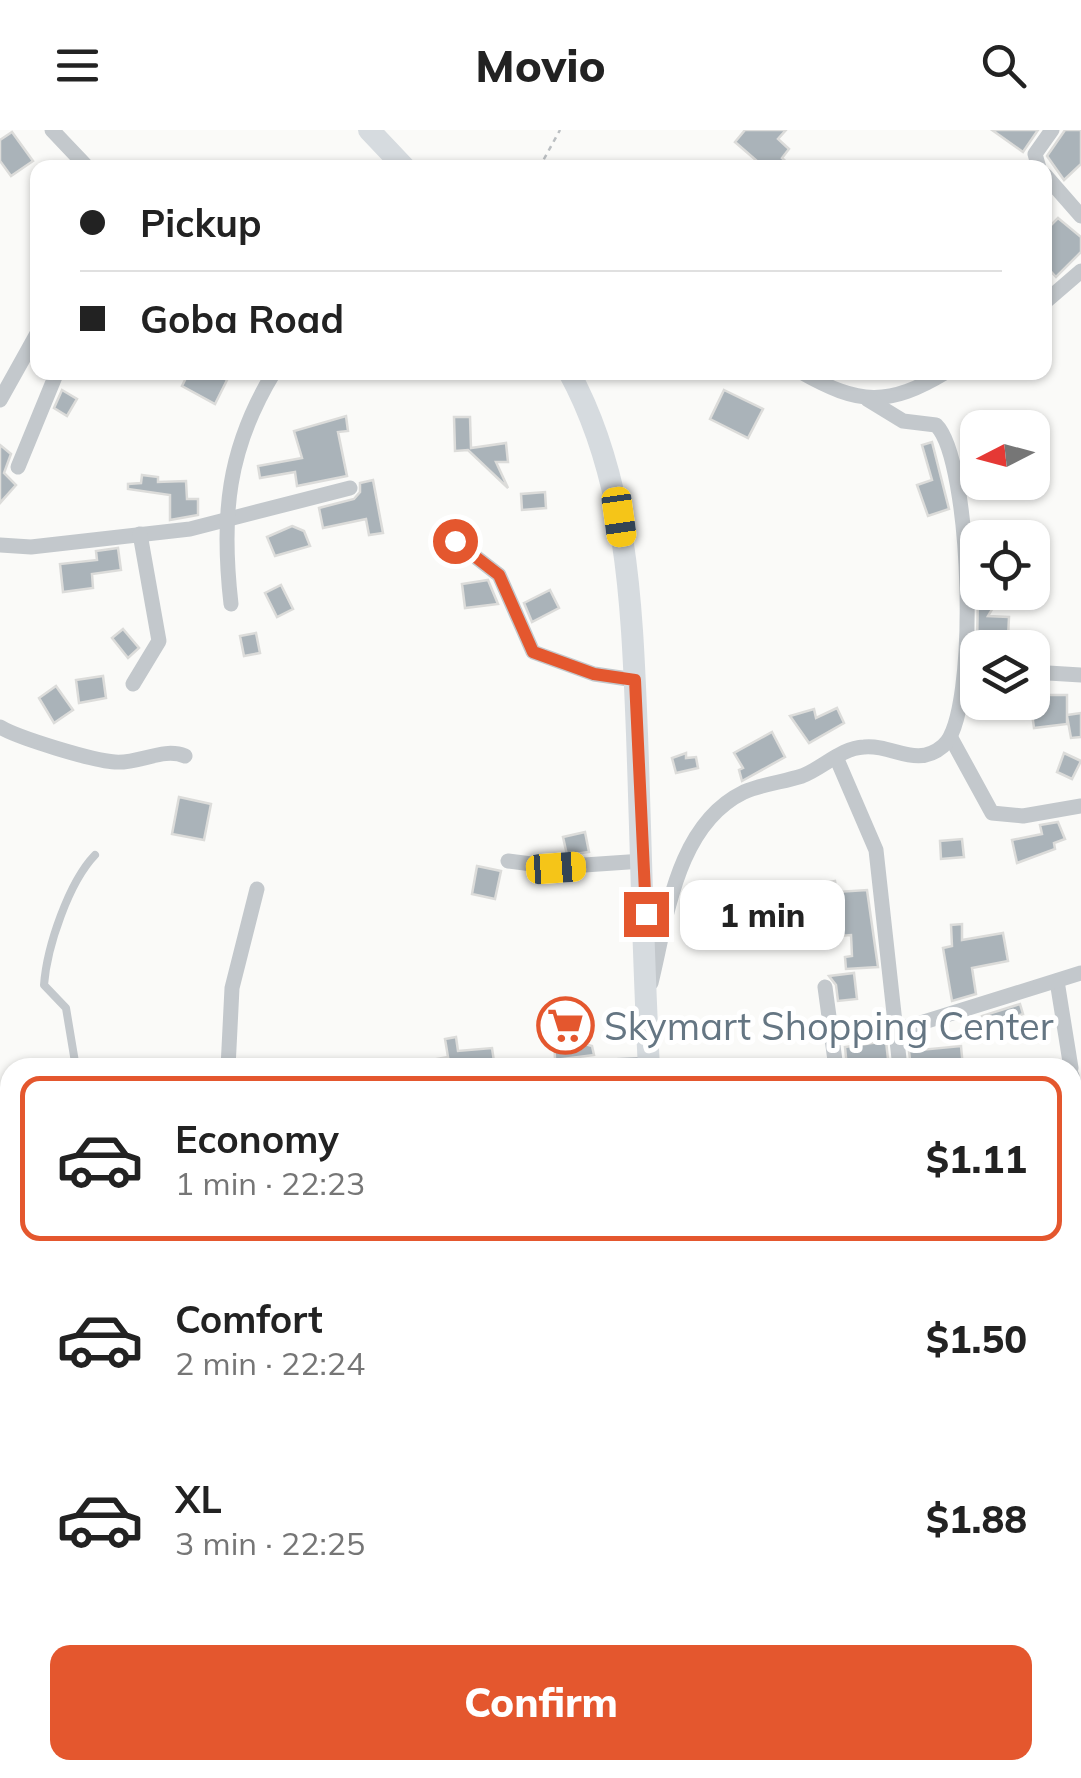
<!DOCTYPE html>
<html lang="en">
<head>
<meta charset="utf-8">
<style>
  body { margin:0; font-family:Mulish,sans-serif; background:#f2f2f2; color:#222; height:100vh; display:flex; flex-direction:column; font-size:38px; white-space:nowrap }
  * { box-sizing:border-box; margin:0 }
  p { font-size:32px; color:#767676 }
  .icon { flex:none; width:55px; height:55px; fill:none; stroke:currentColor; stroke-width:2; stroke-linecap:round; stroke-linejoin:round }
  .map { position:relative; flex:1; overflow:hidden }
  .side { position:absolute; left:0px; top:928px; width:1082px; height:722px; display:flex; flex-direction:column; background:#fff; border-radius:30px 30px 0 0; box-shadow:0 2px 8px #0004 }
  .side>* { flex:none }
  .hud { position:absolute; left:30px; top:30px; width:1022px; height:220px; border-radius:20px; box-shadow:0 2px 8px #0004; display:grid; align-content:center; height:220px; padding:0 50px; background:#fff }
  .needle { width:65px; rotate:264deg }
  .tools { position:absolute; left:960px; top:280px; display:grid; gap:20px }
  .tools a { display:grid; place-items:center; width:90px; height:90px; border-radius:20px; background:#fff; box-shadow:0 2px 8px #0004; font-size:50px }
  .end { position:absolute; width:45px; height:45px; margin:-22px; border:12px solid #e4572e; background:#fff; box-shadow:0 0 0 5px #fff }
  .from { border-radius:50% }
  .bubble { position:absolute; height:70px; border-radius:20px; background:#fff; box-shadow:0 2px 8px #0004; font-size:32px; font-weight:800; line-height:70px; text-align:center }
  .car { position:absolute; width:30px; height:60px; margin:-30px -15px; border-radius:12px; box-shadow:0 0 8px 2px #0007; background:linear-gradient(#f5c518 24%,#345 0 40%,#f5c518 0 76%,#345 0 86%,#f5c518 0) }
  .hud b { display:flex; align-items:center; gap:35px; height:95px; font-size:38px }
  .hud b+b { border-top:2px solid #e0e0e0 }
  .hud i { width:25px; height:25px; background:#222 }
  ul { padding:18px 0 0; list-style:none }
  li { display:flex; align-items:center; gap:30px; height:165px; margin:0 20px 15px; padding:0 30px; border:5px solid transparent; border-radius:20px }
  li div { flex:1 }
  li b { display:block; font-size:38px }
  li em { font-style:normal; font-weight:800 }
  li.current { border-color:#e4572e }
  li>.icon { width:90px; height:90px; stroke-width:1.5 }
  .cta { display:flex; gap:20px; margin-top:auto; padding:20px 50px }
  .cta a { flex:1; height:115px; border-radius:20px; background:#e4572e; color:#fff; font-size:40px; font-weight:800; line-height:115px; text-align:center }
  header { display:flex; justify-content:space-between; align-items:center; height:130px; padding:0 50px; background:#fff; font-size:45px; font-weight:800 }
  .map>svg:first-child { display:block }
  .building { fill:#aab3b9; stroke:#dcdcda; stroke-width:2.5 }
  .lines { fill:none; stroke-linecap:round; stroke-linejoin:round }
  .path { stroke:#bbbfc2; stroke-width:2.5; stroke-dasharray:5 5; stroke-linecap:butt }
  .lane { stroke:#c3c8cc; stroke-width:8 }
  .street { stroke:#c3c8cc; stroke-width:15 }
  .secondary { stroke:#d6dbdf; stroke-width:22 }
  .route { stroke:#e4572e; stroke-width:12 }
  .labels { text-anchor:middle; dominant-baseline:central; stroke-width:10; stroke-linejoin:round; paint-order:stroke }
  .poi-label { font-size:38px; fill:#657683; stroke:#fff; text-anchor:start }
</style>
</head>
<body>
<header><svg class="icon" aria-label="menu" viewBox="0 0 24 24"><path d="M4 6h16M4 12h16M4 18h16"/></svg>Movio<svg class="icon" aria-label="search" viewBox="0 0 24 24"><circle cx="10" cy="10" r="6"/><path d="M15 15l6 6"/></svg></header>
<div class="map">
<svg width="1081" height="1648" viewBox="0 0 1081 1648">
  <rect width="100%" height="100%" fill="#fafaf8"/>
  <g class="building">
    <path d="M745 0H786L778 9 789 19 782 28 793 38H765L735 12Z"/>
    <path d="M992 0H1038L1023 22Z"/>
    <path d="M1065 0H1081V34L1064 50 1047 26Z"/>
    <path d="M12 2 33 31 11 46 0 31V10Z"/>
    <path d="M1058 88 1081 107V122L1056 147 1045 135V101Z"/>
    <path d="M189 242H212L227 250 215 274 182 256Z"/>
    <path d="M62 260 77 269 67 286 54 278Z"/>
    <path d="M724 260 763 279 748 308 710 289Z"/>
    <path d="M346 286 348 301 338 302 347 346 297 356 295 342 260 348 258 336 302 328 294 301Z"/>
    <path d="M454 287H470L471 318 506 313 508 332H496L508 358 468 320 455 321Z"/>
    <path d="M932 312 949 379 928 386 917 355 932 350 922 315Z"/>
    <path d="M0 315 11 324 4 343 16 355 0 373Z"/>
    <path d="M142 345 158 347V352L186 351 187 369H198V385L170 390V365L128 359V354L141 353Z"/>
    <path d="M373 350 383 403 369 405 366 389 323 398 319 378 354 369 360 362V353Z"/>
    <path d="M545 362 546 378 522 380 521 364Z"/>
    <path d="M292 396 304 401 310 416 275 426 267 407Z"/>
    <path d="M118 418 121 440 92 444 93 458 63 462 60 434 97 430 96 421Z"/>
    <path d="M488 450 498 474 465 478 462 454Z"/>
    <path d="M281 455 293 479 277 487 265 463Z"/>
    <path d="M550 460 559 478 532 492 524 473Z"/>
    <path d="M978 462 1000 466 988 486 1009 487 1008 508H991L990 518H977Z"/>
    <path d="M123 499 139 518 128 528 112 508Z"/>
    <path d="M256 503 260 523 244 526 240 506Z"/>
    <path d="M103 546 106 568 79 573 76 550Z"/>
    <path d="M56 556 73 580 54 593 39 568Z"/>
    <path d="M1042 565H1067V585L1081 583V607L1071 608 1067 586V594L1034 598 1032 584 1043 583Z"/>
    <path d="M837 578 844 593 809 613 790 586 814 579 816 588Z"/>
    <path d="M772 602 785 627 742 651 739 640 743 638 734 623Z"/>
    <path d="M686 623V628L696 627 698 638 676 643 672 628Z"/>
    <path d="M1064 623 1081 631 1072 649 1057 642Z"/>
    <path d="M179 667 211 674 204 710 172 704Z"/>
    <path d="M1058 692 1065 709 1054 713 1055 719 1017 733 1012 710 1042 704 1040 695Z"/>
    <path d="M585 702 589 722 567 725 563 707Z"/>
    <path d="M962 709 964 727 941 729 940 711Z"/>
    <path d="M477 736 501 741 495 769 472 764Z"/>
    <path d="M835 751 837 762 867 760 878 837 846 839 845 827 852 826 851 805 839 806 835 771 807 775 804 757Z"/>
    <path d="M962 794V810L1003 803 1008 831 972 838 976 864 952 871 943 818 952 816 951 795Z"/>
    <path d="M854 843 857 869 838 871 836 855 829 846Z"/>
    <path d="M574 872 578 912 592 916 594 925 555 930 553 875Z"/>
    <path d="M1020 874 1023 884 985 897 982 886Z"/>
    <path d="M456 907 458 921 492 918 495 938H420V932L448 927 445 909Z"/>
    <path d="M886 911 889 938H847L845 917Z"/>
    <path d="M961 916 963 938H911L909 921Z"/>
  </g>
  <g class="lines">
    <path class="path" d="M539 38 560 0"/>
    <path class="lane" d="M76 938 66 878 44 855C47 816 69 752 95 725"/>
    <g class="street">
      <path d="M52 0 88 38"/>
      <path d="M1039 38 1035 24 1052 0"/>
      <path d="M1045 45 1081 86"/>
      <path d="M1045 172 1081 141"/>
      <path d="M801 242C859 275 888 277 946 242"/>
      <path d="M0 270 38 202"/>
      <path d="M18 337 57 242"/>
      <path d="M455 411 499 445 533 522 594 544 635 550"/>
      <path d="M0 415 31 417 190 399 350 358"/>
      <path d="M231 474C221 386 227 319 274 242"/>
      <path d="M1032 542 1081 545"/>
      <path d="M133 554 159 511 140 404"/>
      <path d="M0 597C18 608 94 631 115 632 139 634 163 617 185 626"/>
      <path d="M951 608 992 683 1023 686 1081 676"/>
      <path d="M836 627 876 720 900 938"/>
      <path d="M508 731 555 737 643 731"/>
      <path d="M1057 851 1071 938"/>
      <path d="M651 853C667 788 676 695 744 662 763 654 783 652 802 646 823 638 841 618 864 617 893 614 916 639 943 616 980 585 972 330 936 295L903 291 867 269"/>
      <path d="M825 857 836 938"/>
      <path d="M898 900 1081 843"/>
      <path d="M228 938 232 858 257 759"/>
      <path d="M562 938 649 934"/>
      <path d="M1072 946 1081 988"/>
      <path d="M0 1032 10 1030"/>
      <path d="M1072 1106 1081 1111"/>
      <path d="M1072 1226 1081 1231"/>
      <path d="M1072 1324 1081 1321"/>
      <path d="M0 1420 10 1345"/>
      <path d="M525 1640H541"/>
      <path d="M707 1640 710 1648"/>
      <path d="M879 1640 881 1648"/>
      <path d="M437 1648 445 1640"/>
      <path d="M679 1648 693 1640"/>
    </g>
    <g class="secondary">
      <path d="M369 0 405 38"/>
      <path d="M569 242C629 352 632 482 637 604 641 715 643 827 649 938"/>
      <path d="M907 1640 912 1648"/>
    </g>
  </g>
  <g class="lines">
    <path class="route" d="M455 411 499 445 533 522 594 544 635 550 646 784"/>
  </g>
  <defs>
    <symbol id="supermarket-ring" viewBox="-11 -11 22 22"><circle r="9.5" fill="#fff" stroke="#e4572e" stroke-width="1.5"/><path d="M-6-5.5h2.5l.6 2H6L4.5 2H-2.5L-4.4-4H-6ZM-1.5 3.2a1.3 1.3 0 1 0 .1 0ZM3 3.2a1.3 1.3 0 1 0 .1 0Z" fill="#e4572e"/></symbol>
  </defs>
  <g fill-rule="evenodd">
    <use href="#supermarket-ring" x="534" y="864" width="63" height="63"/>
  </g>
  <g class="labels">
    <g class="poi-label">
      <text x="604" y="896">Skymart Shopping Center</text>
    </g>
  </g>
</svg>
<div class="tools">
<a><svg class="needle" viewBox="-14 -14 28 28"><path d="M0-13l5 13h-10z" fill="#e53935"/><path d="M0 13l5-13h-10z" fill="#767676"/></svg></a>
<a><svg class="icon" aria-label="locate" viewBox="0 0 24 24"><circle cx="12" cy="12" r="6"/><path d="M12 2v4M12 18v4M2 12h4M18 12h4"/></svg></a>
<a><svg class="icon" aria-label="layers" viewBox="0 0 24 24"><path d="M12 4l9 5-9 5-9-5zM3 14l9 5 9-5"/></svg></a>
</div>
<i class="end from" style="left:455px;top:411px"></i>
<i class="end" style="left:646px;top:784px"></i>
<div class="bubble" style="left:680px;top:750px;width:165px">1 min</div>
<i class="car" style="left:619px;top:387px;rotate:172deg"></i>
<i class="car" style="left:556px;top:738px;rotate:86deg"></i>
<div class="hud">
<b><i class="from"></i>Pickup</b>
<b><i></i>Goba Road</b>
</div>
<section class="side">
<ul>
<li class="current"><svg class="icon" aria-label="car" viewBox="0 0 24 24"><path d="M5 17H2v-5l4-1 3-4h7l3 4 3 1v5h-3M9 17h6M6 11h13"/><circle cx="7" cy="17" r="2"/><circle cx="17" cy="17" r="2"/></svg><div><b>Economy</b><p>1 min · 22:23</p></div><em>$1.11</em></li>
<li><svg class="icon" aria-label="car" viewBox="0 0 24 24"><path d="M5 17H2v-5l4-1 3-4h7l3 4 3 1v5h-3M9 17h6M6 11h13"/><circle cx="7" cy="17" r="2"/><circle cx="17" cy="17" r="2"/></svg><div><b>Comfort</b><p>2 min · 22:24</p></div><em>$1.50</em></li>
<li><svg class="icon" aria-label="car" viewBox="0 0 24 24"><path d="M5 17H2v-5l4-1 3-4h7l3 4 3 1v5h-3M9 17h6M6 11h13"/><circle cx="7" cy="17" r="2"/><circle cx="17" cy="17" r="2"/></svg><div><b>XL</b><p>3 min · 22:25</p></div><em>$1.88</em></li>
</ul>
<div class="cta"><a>Confirm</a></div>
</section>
</div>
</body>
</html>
